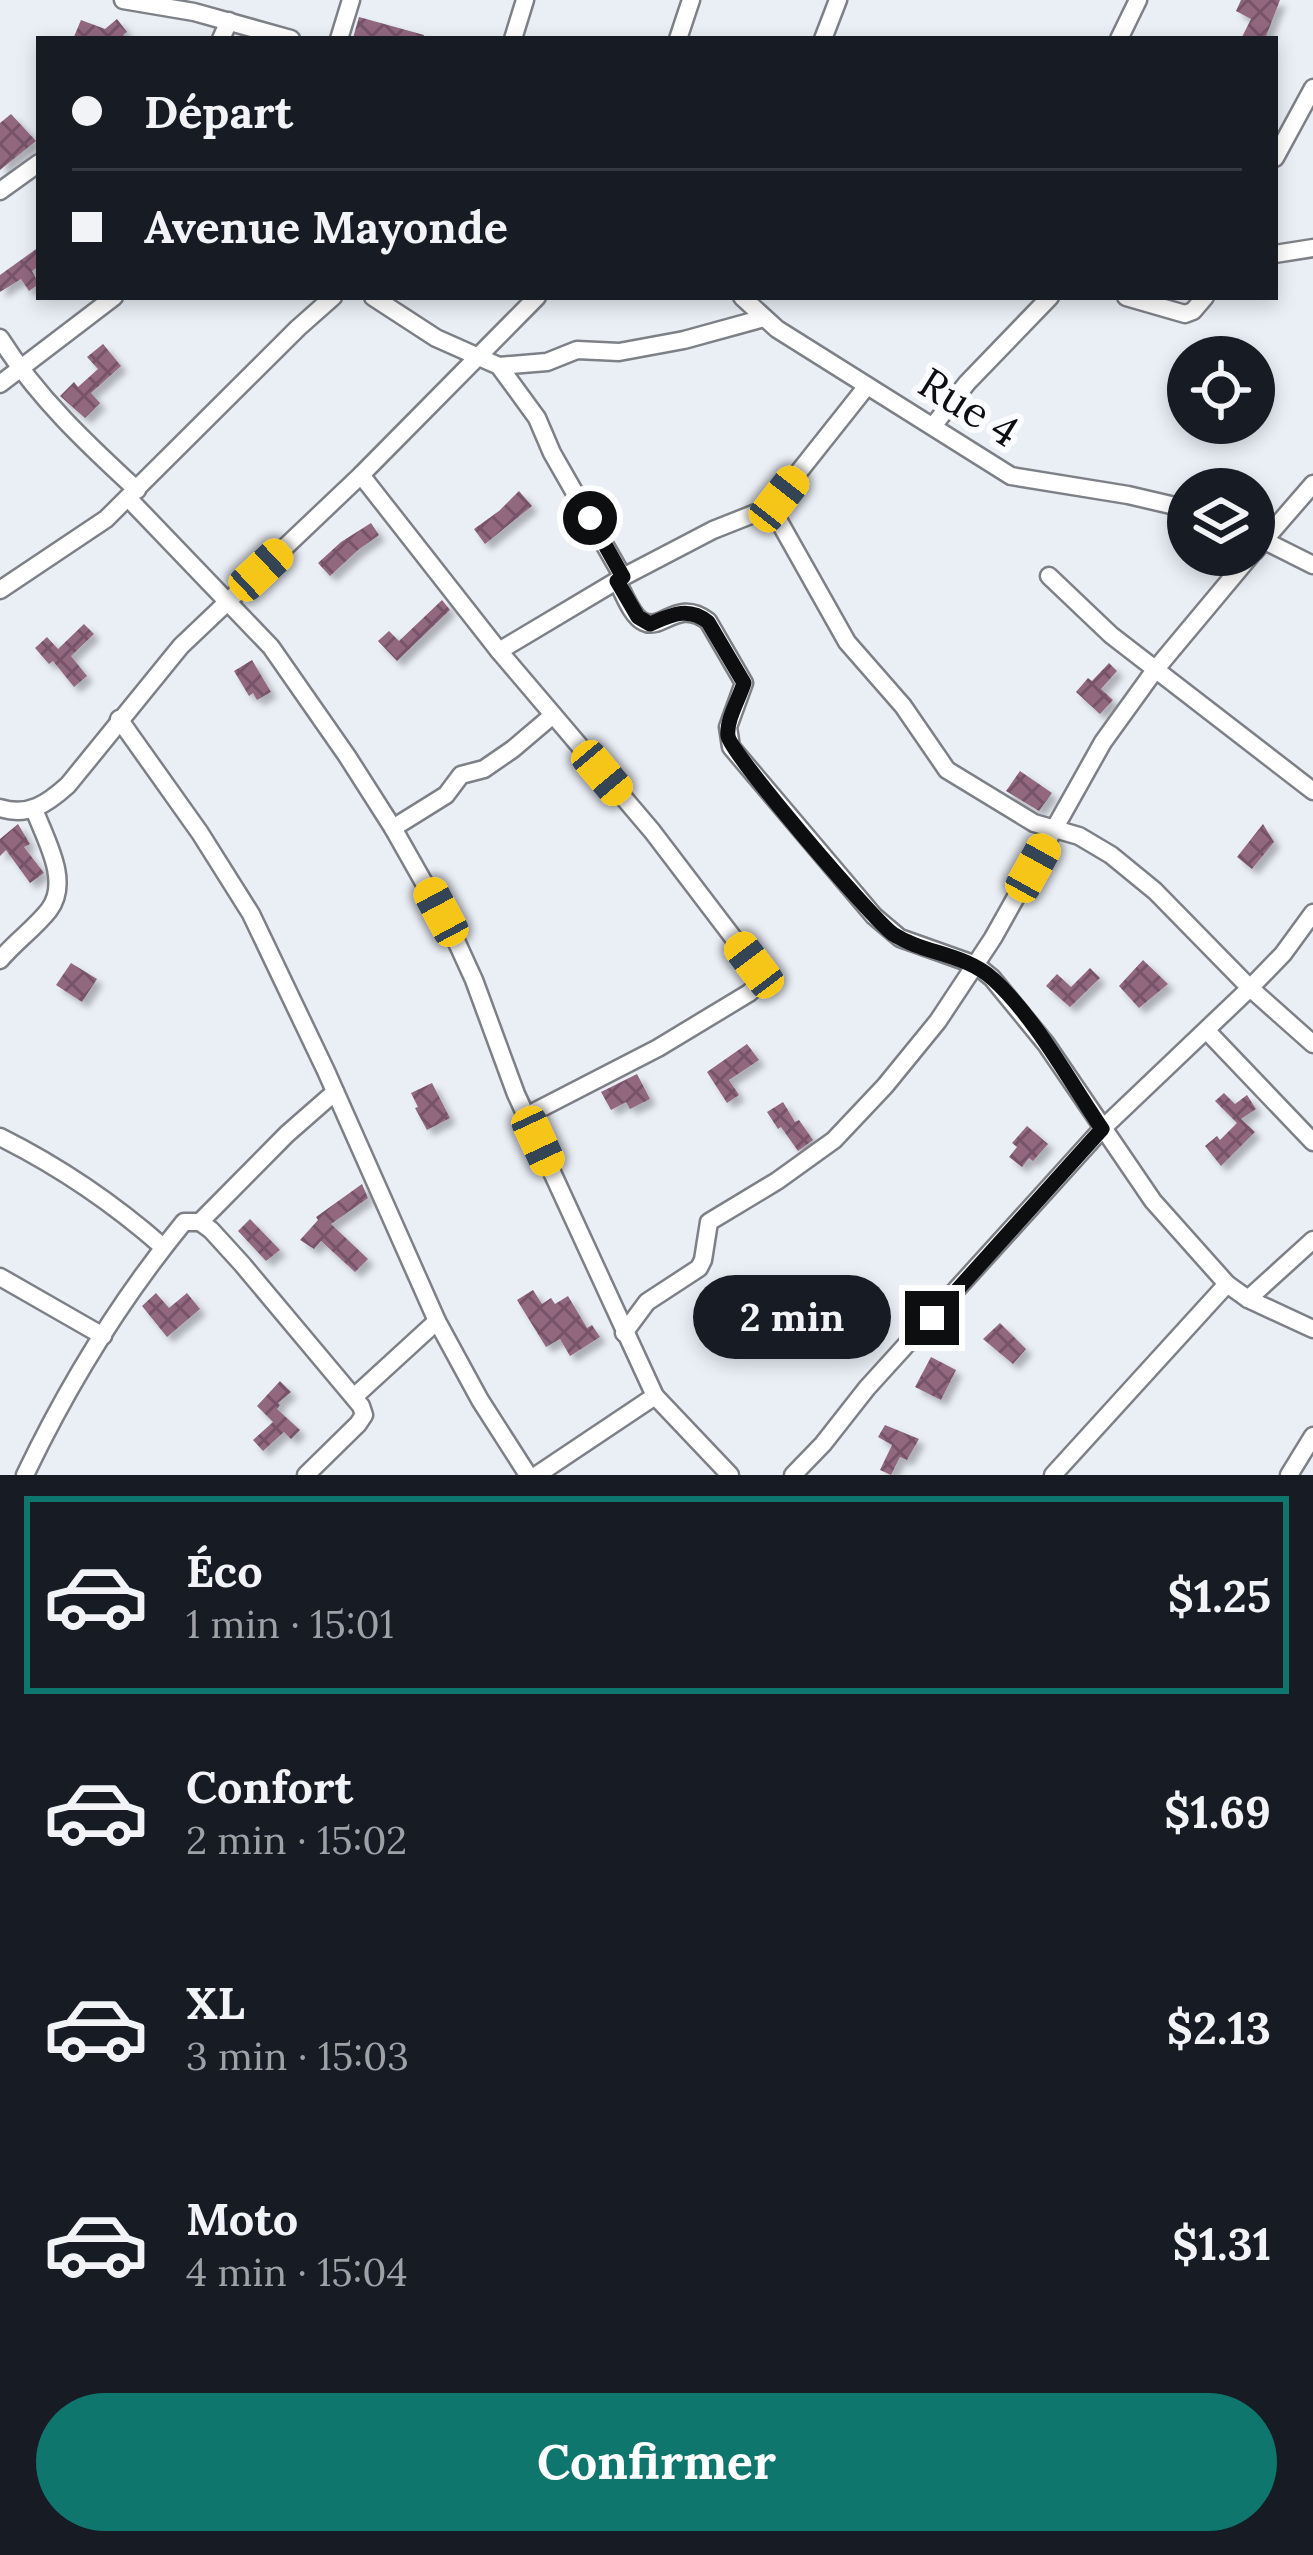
<!DOCTYPE html>
<html lang="fr">
<head>
<meta charset="utf-8">
<style>
  body { margin:0; font-family:Lora,serif; background:#242831; color:#f1f3f6; height:100vh; display:flex; flex-direction:column; font-size:45px; white-space:nowrap }
  * { box-sizing:border-box; margin:0 }
  p { font-size:39px; color:#9ea1a6 }
  .icon { flex:none; width:66px; height:66px; fill:none; stroke:currentColor; stroke-width:2; stroke-linecap:round; stroke-linejoin:round }
  .map { position:relative; height:1475px; overflow:hidden }
  .panel { display:flex; flex-direction:column; background:#171b24; flex:1 }
  .panel>* { flex:none }
  .top-card { position:absolute; left:36px; top:36px; width:1242px; height:264px; border-radius:0px; box-shadow:0 6px 18px #0003; display:grid; align-content:center; height:264px; padding:0 36px; background:#171b24 }
  .buttons { position:absolute; left:1167px; top:336px; display:grid; gap:24px }
  .buttons a { display:grid; place-items:center; width:108px; height:108px; border-radius:50%; background:#171b24; box-shadow:0 6px 18px #0003; font-size:60px }
  .end { position:absolute; width:54px; height:54px; margin:-27px; border:15px solid #0c0e10; background:#fff; box-shadow:0 0 0 6px #fff }
  .from { border-radius:50% }
  .bubble { position:absolute; height:84px; border-radius:42px; background:#171b24; box-shadow:0 6px 18px #0003; font-size:39px; font-weight:700; line-height:84px; text-align:center }
  .car { position:absolute; width:36px; height:72px; margin:-36px -18px; border-radius:15px; box-shadow:0 0 9px 3px #0007; background:linear-gradient(#f5c518 24%,#345 0 40%,#f5c518 0 76%,#345 0 86%,#f5c518 0) }
  .top-card b { display:flex; align-items:center; gap:42px; height:114px; font-size:45px }
  .top-card b+b { border-top:3px solid #363941 }
  .top-card i { width:30px; height:30px; background:#f1f3f6 }
  ul { padding:21px 0 0; list-style:none }
  li { display:flex; align-items:center; gap:36px; height:198px; margin:0 24px 18px; padding:0 12px; border:6px solid transparent; border-radius:0px }
  li div { flex:1 }
  li b { display:block; font-size:45px }
  li em { font-style:normal; font-weight:700 }
  li.active { border-color:#0f766e }
  li>.icon { width:108px; height:108px; stroke-width:1.5 }
  .cta { display:flex; gap:24px; margin-top:auto; padding:24px 36px }
  .cta a { flex:1; height:138px; border-radius:72px; background:#0f766e; color:#fff; font-size:48px; font-weight:700; line-height:138px; text-align:center }
  .map>svg:first-child { display:block }
  .building { fill:url(#building-cross-hatch); filter:url(#shadow) }
  .lines { fill:none; stroke-linecap:round; stroke-linejoin:round }
  .street-casing { stroke:#7d8187; stroke-width:21 }
  .street { stroke:#fff; stroke-width:16 }
  .route { stroke:#0c0e10; stroke-width:15 }
  .labels { text-anchor:middle; dominant-baseline:central; stroke-width:12; stroke-linejoin:round; paint-order:stroke }
  .street-label { font-size:42px; fill:#0c0e10; stroke:#fafcff }
</style>
</head>
<body>
<div class="map">
<svg width="1313" height="1475" viewBox="0 0 1313 1475">
  <defs>
    <pattern id="building-cross-hatch" width="8" height="8" patternUnits="userSpaceOnUse" patternTransform="scale(3)"><rect width="8" height="8" fill="#92677f"/><path d="M0 0l8 8M0 8l8-8" fill="none" stroke="#765367"/></pattern>
    <filter id="shadow"><feDropShadow dx="6" dy="6" stdDeviation="3" flood-color="#0004"/></filter>
  </defs>
  <rect width="100%" height="100%" fill="#eaeff6"/>
  <g class="building">
    <path d="M1241 0H1280L1265 39H1241L1251 19 1236 11Z"/>
    <path d="M359 17 424 35V39L353 38Z"/>
    <path d="M117 19 127 32 123 35 129 39H73L81 20 105 29Z"/>
    <path d="M11 114 36 141 0 170V123Z"/>
    <path d="M39 247V266L32 271 39 284 29 291 21 279 0 292V275Z"/>
    <path d="M103 344 121 366 91 393 100 403 85 418 60 396 74 382 78 387 98 369 87 357Z"/>
    <path d="M519 491 532 506 485 544 474 529 499 511Z"/>
    <path d="M371 523 379 535 358 550 330 576 318 563 341 542Z"/>
    <path d="M442 600 450 610 397 661 378 641 389 631 399 641Z"/>
    <path d="M84 624 94 634 71 656 87 676 74 687 53 661 49 664 35 648 47 637 58 649Z"/>
    <path d="M252 660 271 692 257 700 253 693 249 696 234 671Z"/>
    <path d="M1109 663 1117 671 1101 689 1113 700 1100 714 1076 692 1088 678 1092 681Z"/>
    <path d="M1020 771 1052 793 1039 811 1006 791Z"/>
    <path d="M18 824 30 844 24 847 44 873 30 883 6 850 0 856V839Z"/>
    <path d="M1263 824 1274 842 1252 869 1237 857Z"/>
    <path d="M1143 960 1168 984 1139 1008 1119 986Z"/>
    <path d="M71 963 97 979 82 1002 56 985Z"/>
    <path d="M1090 968 1100 978 1070 1007 1046 986 1057 974 1071 987Z"/>
    <path d="M747 1044 759 1060 729 1080 739 1095 727 1103 707 1072Z"/>
    <path d="M637 1074 650 1099 630 1109 626 1102 611 1110 601 1092Z"/>
    <path d="M432 1083 450 1118 427 1130 415 1108 418 1107 411 1093Z"/>
    <path d="M1224 1093 1235 1104 1247 1095 1256 1109 1241 1119 1255 1132 1221 1166 1205 1146 1217 1136 1220 1140 1237 1123 1215 1101Z"/>
    <path d="M783 1102 795 1122 799 1120 813 1140 798 1151 781 1127 778 1129 767 1112Z"/>
    <path d="M1027 1126 1048 1144 1033 1161 1029 1158 1022 1167 1009 1157 1017 1147 1012 1143Z"/>
    <path d="M362 1184 368 1198 331 1224 368 1259 355 1272 321 1241 314 1249 300 1240 318 1220 316 1217Z"/>
    <path d="M250 1219 280 1250 266 1261 238 1231Z"/>
    <path d="M533 1290 542 1304 551 1298 555 1304 568 1296 587 1328 592 1325 600 1337 570 1356 560 1339 546 1347 517 1300Z"/>
    <path d="M156 1293 169 1308 187 1293 200 1309 167 1337 142 1306Z"/>
    <path d="M1000 1323 1026 1349 1013 1364 983 1339Z"/>
    <path d="M931 1357 956 1370 941 1400 915 1387Z"/>
    <path d="M280 1381 291 1392 278 1403 280 1405 277 1409 300 1430 291 1439 284 1432 263 1451 253 1440 273 1422 257 1406Z"/>
    <path d="M885 1425 919 1439 907 1460 900 1457 891 1475 880 1470 892 1445 878 1437Z"/>
  </g>
  <g class="lines">
    <defs>
      <g id="street">
        <path d="M123 0 194 12 291 39"/>
        <path d="M221 39 229 21"/>
        <path d="M339 39 351 0"/>
        <path d="M513 39 525 0"/>
        <path d="M678 39 691 0"/>
        <path d="M823 39 838 0"/>
        <path d="M1119 39 1138 0"/>
        <path d="M1275 158 1313 88"/>
        <path d="M0 191 39 163"/>
        <path d="M1275 254 1313 248"/>
        <path d="M373 297 436 338 499 366 537 418 552 453 623 577"/>
        <path d="M742 297 777 329 1011 476 1128 495 1188 509"/>
        <path d="M1126 297 1185 314 1193 311 1205 297"/>
        <path d="M0 338C37 397 86 443 137 490"/>
        <path d="M499 366 547 362 577 350 619 352 684 340 764 318"/>
        <path d="M0 384 114 297"/>
        <path d="M933 426 967 383 1050 297"/>
        <path d="M361 475 499 651 652 831 754 965 760 976V983L749 993 658 1048 526 1116"/>
        <path d="M129 499 271 647 347 756 393 828 453 934 474 980 516 1094 655 1396 730 1475"/>
        <path d="M771 507 847 642 903 706 947 770 1034 823 1079 836 1111 855 1155 891 1250 988 1313 1044"/>
        <path d="M1255 536 1313 565"/>
        <path d="M1254 552 1313 484"/>
        <path d="M1049 576 1111 635 1313 791"/>
        <path d="M617 581C623 592 632 617 644 622 662 631 678 598 708 621L744 683 728 727 731 747 874 916 900 938 976 965 992 978 1046 1044 1153 1201 1227 1284 1248 1299 1313 1329"/>
        <path d="M0 590 106 519 298 328 333 297"/>
        <path d="M499 651 623 577 713 530 771 507 867 386"/>
        <path d="M119 719 200 833 251 914 326 1071 437 1321 480 1400 528 1475"/>
        <path d="M0 808C28 817 47 804 68 785L181 646 361 475 537 297"/>
        <path d="M393 828 446 795 461 775 484 769 513 749 553 715"/>
        <path d="M0 960C15 942 35 928 49 910 71 881 45 839 34 809"/>
        <path d="M1207 1031 1313 1142"/>
        <path d="M0 1137C60 1167 113 1203 163 1247"/>
        <path d="M200 1222 211 1230 242 1264 361 1406 364 1415 358 1424 306 1475"/>
        <path d="M0 1277 103 1336"/>
        <path d="M1248 1299 1313 1240"/>
        <path d="M624 1333 647 1302 699 1268 703 1260 709 1222 777 1181 834 1140 885 1086 938 1021 993 938 1103 742 1155 670 1251 555"/>
        <path d="M354 1397 437 1321"/>
        <path d="M25 1475C68 1385 121 1299 184 1222H200L287 1134 335 1092"/>
        <path d="M537 1475 655 1396"/>
        <path d="M793 1475 823 1444 867 1388 1102 1129 1250 988 1283 954 1313 913"/>
        <path d="M1053 1475 1227 1284"/>
        <path d="M1289 1475 1313 1436"/>
      </g>
    </defs>
    <use href="#street" class="street-casing"/>
    <use href="#street" class="street"/>
  </g>
  <g class="lines">
    <path class="route" d="M590 518 623 577 617 581 638 617 650 624C671 615 688 606 708 622L744 683C739 699 726 720 728 736 730 753 873 920 893 934 924 954 964 953 993 979 1035 1017 1070 1082 1102 1129L932 1318"/>
  </g>
  <g class="labels">
    <g class="street-label">
      <text transform="translate(969 407) rotate(32)">Rue 4</text>
    </g>
  </g>
</svg>
<div class="buttons">
<a><svg class="icon" aria-label="locate" viewBox="0 0 24 24"><circle cx="12" cy="12" r="6"/><path d="M12 2v4M12 18v4M2 12h4M18 12h4"/></svg></a>
<a><svg class="icon" aria-label="layers" viewBox="0 0 24 24"><path d="M12 4l9 5-9 5-9-5zM3 14l9 5 9-5"/></svg></a>
</div>
<i class="end from" style="left:590px;top:518px"></i>
<i class="end" style="left:932px;top:1318px"></i>
<div class="bubble" style="left:693px;top:1275px;width:198px">2 min</div>
<i class="car" style="left:779px;top:499px;rotate:38deg"></i>
<i class="car" style="left:261px;top:570px;rotate:47deg"></i>
<i class="car" style="left:602px;top:773px;rotate:140deg"></i>
<i class="car" style="left:1033px;top:868px;rotate:29deg"></i>
<i class="car" style="left:441px;top:912px;rotate:332deg"></i>
<i class="car" style="left:754px;top:965px;rotate:323deg"></i>
<i class="car" style="left:538px;top:1141px;rotate:155deg"></i>
<div class="top-card">
<b><i class="from"></i>Départ</b>
<b><i></i>Avenue Mayonde</b>
</div>
</div>
<section class="panel">
<ul>
<li class="active"><svg class="icon" aria-label="car" viewBox="0 0 24 24"><path d="M5 17H2v-5l4-1 3-4h7l3 4 3 1v5h-3M9 17h6M6 11h13"/><circle cx="7" cy="17" r="2"/><circle cx="17" cy="17" r="2"/></svg><div><b>Éco</b><p>1 min · 15:01</p></div><em>$1.25</em></li>
<li><svg class="icon" aria-label="car" viewBox="0 0 24 24"><path d="M5 17H2v-5l4-1 3-4h7l3 4 3 1v5h-3M9 17h6M6 11h13"/><circle cx="7" cy="17" r="2"/><circle cx="17" cy="17" r="2"/></svg><div><b>Confort</b><p>2 min · 15:02</p></div><em>$1.69</em></li>
<li><svg class="icon" aria-label="car" viewBox="0 0 24 24"><path d="M5 17H2v-5l4-1 3-4h7l3 4 3 1v5h-3M9 17h6M6 11h13"/><circle cx="7" cy="17" r="2"/><circle cx="17" cy="17" r="2"/></svg><div><b>XL</b><p>3 min · 15:03</p></div><em>$2.13</em></li>
<li><svg class="icon" aria-label="car" viewBox="0 0 24 24"><path d="M5 17H2v-5l4-1 3-4h7l3 4 3 1v5h-3M9 17h6M6 11h13"/><circle cx="7" cy="17" r="2"/><circle cx="17" cy="17" r="2"/></svg><div><b>Moto</b><p>4 min · 15:04</p></div><em>$1.31</em></li>
</ul>
<div class="cta"><a>Confirmer</a></div>
</section>
</body>
</html>
